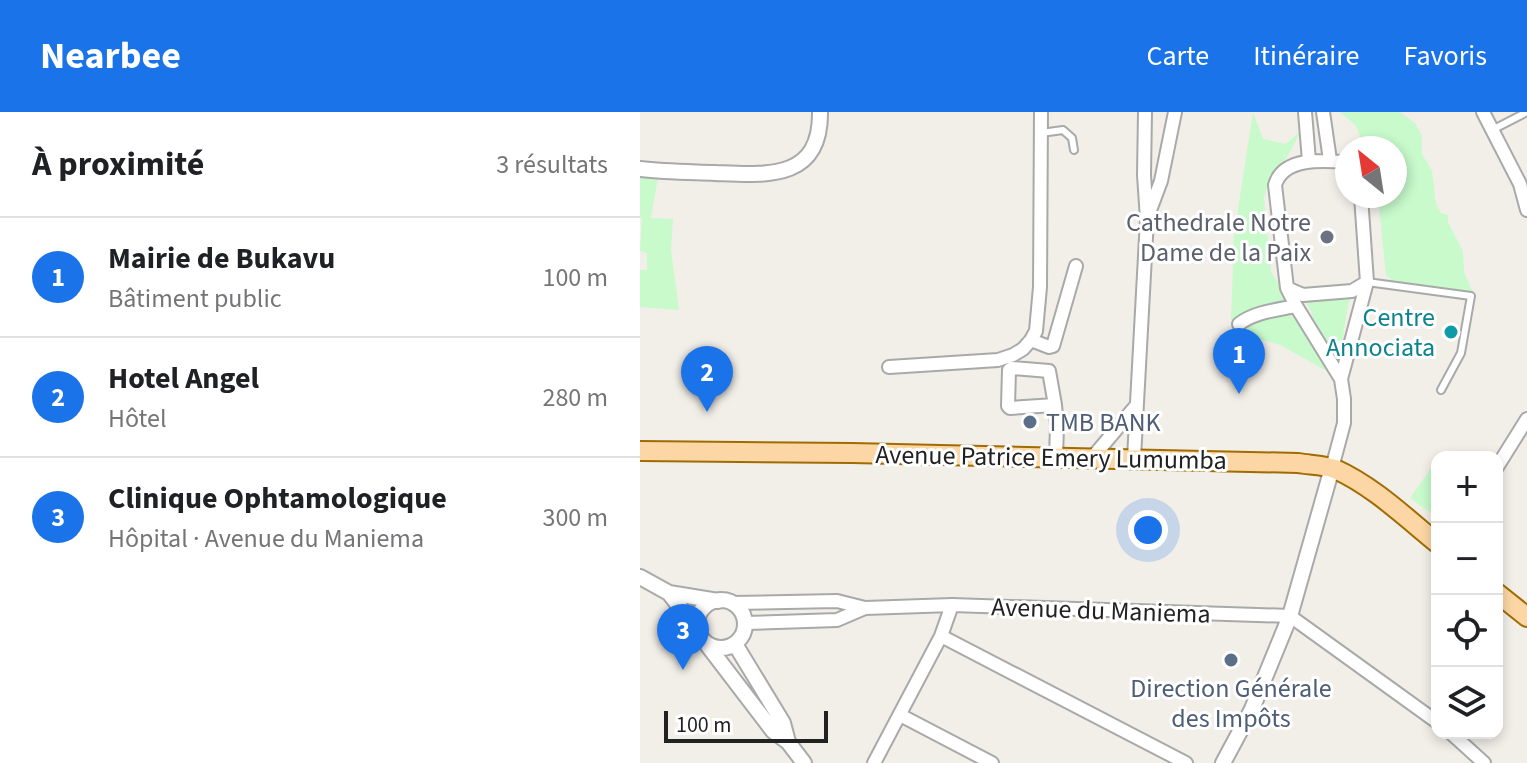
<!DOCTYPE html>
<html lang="fr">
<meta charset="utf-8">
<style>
:root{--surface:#fff;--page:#f6f6f6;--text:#202124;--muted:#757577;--line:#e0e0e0;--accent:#1a73e8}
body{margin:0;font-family:"Source Sans 3",sans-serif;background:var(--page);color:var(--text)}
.controls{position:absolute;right:24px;bottom:24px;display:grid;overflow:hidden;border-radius:16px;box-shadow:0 4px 12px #0003}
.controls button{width:72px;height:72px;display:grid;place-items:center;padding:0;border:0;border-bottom:2px solid var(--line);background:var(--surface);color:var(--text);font:40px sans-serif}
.compass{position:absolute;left:695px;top:24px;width:72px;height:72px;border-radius:50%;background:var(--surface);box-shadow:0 4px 12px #0003;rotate:330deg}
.scale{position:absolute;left:24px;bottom:20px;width:164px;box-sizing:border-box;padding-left:8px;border:4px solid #222;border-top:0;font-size:22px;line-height:28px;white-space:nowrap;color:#222;-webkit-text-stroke:6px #fff;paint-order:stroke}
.you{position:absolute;left:508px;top:418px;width:28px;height:28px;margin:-20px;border:6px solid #fff;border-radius:50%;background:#1a73e8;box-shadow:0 0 0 12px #1a73e833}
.badge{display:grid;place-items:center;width:52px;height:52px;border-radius:50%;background:var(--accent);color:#fff;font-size:26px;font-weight:700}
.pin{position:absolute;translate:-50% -66px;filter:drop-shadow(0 2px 4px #0008)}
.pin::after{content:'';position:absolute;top:42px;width:28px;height:24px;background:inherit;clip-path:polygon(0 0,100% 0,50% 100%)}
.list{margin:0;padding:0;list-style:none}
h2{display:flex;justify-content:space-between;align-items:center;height:104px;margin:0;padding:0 32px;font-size:34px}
h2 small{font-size:26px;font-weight:400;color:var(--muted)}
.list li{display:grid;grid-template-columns:52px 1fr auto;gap:24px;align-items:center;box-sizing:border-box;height:120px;padding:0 32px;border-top:2px solid var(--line)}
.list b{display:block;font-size:30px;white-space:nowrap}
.list p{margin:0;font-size:26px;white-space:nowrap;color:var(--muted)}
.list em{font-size:26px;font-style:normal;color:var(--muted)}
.icon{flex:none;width:44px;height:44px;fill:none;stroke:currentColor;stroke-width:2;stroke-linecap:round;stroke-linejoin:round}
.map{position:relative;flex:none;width:887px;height:651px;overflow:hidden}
header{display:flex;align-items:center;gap:48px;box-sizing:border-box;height:112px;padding:0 40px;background:var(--accent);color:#fff}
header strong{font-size:38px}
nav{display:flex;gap:44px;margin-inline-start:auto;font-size:28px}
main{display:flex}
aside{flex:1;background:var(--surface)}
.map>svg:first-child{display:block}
.park{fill:#c8facc}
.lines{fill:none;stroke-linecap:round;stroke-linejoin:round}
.service-casing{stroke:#a9a9a9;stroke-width:10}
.minor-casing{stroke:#a9a9a9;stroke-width:16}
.tertiary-casing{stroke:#a9a9a9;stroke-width:18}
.primary-casing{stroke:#a06b00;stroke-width:22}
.service{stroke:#fff;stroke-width:6}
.minor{stroke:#fff;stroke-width:12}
.tertiary{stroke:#fff;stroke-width:14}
.primary{stroke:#fcd6a4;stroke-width:18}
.worship-dot{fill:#6b7280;stroke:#fff;stroke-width:3}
.culture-dot{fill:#0f9aa8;stroke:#fff;stroke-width:3}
.service-dot{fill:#5c6f8a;stroke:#fff;stroke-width:3}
.labels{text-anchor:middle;stroke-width:6;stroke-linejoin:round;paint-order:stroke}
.worship-label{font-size:26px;fill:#5b616d;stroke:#fff;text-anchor:end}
.culture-label{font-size:26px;fill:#0d838f;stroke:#fff;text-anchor:end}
.service-label{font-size:26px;fill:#4e5e75;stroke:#fff;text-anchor:start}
.street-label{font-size:26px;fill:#222;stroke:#fff}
</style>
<header>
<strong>Nearbee</strong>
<nav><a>Carte</a><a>Itinéraire</a><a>Favoris</a></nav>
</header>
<main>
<aside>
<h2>À proximité<small>3 résultats</small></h2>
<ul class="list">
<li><span class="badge">1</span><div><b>Mairie de Bukavu</b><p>Bâtiment public</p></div><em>100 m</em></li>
<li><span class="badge">2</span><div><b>Hotel Angel</b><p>Hôtel</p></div><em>280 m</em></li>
<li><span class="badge">3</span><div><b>Clinique Ophtamologique</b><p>Hôpital · Avenue du Maniema</p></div><em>300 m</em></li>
</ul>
</aside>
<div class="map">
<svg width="887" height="651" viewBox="0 0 887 651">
<rect width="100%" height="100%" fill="#f2efe9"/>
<!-- park -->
<path class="park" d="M613,0l10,27 23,5 17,-16 -20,36 -12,13 -7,20 7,75 67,100 -35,-77 49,-4c-9,30 -10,58 -11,88l-61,-34 -34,-10 -15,-16 3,-84z
M700,0h60l15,11 7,13v18l10,17 4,33 5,9 7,2v7l15,29 1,21 9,21 -2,3 -74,-11 -11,-10 -8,-79h17v-48h-30l-9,-22z
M0,61l18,4 -7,41 22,1 -2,31 8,60 -39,-3v-37h7v-17l-7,-2 2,-32 -2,-1z
M796,349l1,49 -5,4 -22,-16z"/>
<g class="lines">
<!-- service casing -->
<g class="service-casing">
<path id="service" d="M852,18l35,-18
M401,21l22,-3 9,8 2,12
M727,170l104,14 -10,57 -20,37"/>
</g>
<!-- minor casing -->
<g class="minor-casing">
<path id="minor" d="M665,0l4,49
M683,0l7,48
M843,0l37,72 7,26
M509,101l12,-32 14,-69
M647,176l16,7 49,-4 15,-9
M599,212c15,-12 38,-14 57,-18
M391,228l18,7 4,-1 23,-80
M249,255l109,-7 15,-5 10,-6 8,-9 5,-9 4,-44 1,-175
M372,256l37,3 6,34 -45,3 -2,-2 1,-36z
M701,267l-45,-73 -9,-18 -12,-103c8,-28 48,-25 72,-23
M415,293l2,21 -1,31
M452,346l44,-52
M494,346l13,-239 -3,-44 1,-63
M857,355l30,-48
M692,356l12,-45v-24l-3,-20 26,-97 -6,-86
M92,491l105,-2 28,7 87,-3 338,11 147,106
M106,511l91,-3 28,-12
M301,524l245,127
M260,603l92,48
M811,621l33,30
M234,651l67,-127 11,-31"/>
</g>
<!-- tertiary casing -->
<g class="tertiary-casing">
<path id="tertiary" d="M0,57c25,3 50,3 75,4 51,2 106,8 105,-61
M0,465l29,16 49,8
M29,481l29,38
M57 512a24 24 0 1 1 48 0a24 24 0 1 1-48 0Z
M65,530l68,89 15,11 16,21
M95,532l48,79 5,19
M583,651l29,-54 38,-93 42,-148"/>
</g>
<!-- primary casing -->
<g class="primary-casing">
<path id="primary" d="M0,339l212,2 446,10c12,2 26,2 37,6 38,17 70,48 102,74
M857,481l30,24"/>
</g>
<!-- service -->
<use href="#service" class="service"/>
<!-- minor -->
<use href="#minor" class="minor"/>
<!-- tertiary -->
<use href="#tertiary" class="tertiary"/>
<!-- primary -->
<use href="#primary" class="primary"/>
</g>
<!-- markers -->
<circle class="worship-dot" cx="687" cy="125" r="8"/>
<circle class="culture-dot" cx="811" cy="220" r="8"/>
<g class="service-dot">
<circle cx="390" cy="310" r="8"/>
<circle cx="591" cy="548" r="8"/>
</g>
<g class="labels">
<!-- worship labels -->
<g class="worship-label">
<text x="671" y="119">Cathedrale Notre<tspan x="671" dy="30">Dame de la Paix</tspan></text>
</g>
<!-- culture labels -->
<g class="culture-label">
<text x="795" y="214">Centre<tspan x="795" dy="30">Annociata</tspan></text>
</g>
<!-- service labels -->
<g class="service-label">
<text x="406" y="319">TMB BANK</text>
<text x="591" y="585" text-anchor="middle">Direction Générale<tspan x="591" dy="30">des Impôts</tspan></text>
</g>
<!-- street labels -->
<g class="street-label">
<text transform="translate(411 345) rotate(1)" y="9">Avenue Patrice Emery Lumumba</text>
<text transform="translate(461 498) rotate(2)" y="9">Avenue du Maniema</text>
</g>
</g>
</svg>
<div class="controls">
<button>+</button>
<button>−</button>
<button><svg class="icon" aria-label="locate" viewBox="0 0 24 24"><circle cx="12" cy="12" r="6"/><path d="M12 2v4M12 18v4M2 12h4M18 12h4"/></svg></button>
<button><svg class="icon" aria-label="layers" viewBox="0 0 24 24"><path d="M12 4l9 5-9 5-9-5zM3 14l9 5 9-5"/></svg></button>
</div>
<svg class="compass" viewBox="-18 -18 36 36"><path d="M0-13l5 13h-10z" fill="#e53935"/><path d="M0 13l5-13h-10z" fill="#757577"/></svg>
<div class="scale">100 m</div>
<div class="you"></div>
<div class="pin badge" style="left:599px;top:282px">1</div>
<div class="pin badge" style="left:67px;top:300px">2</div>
<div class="pin badge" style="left:43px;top:558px">3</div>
</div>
</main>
